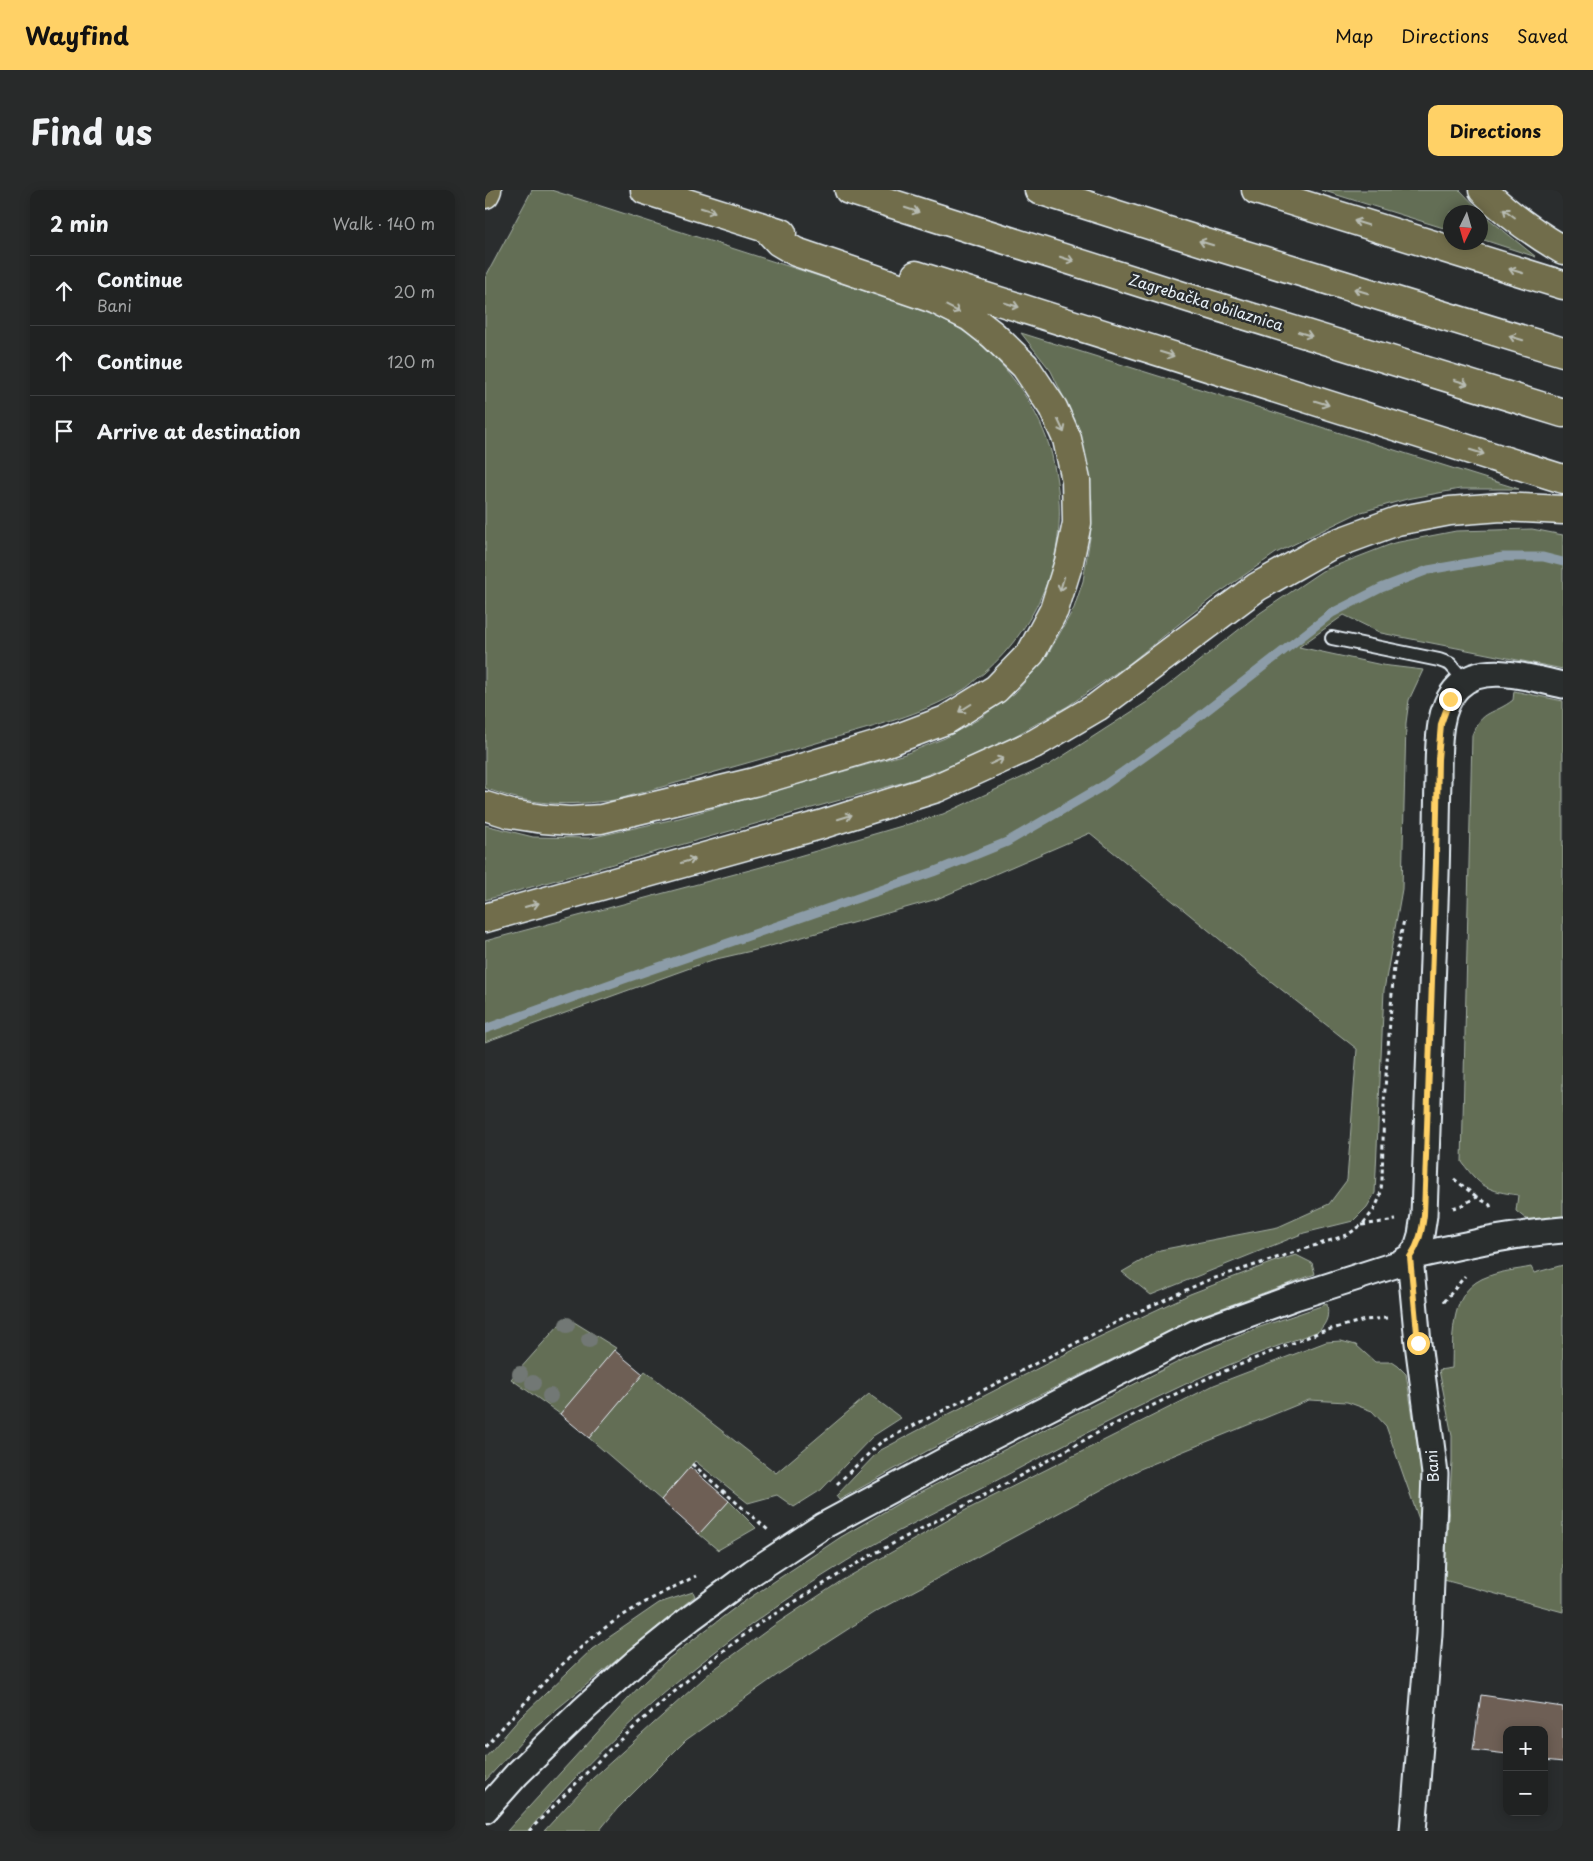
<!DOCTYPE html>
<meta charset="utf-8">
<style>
:root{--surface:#202222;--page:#282a2a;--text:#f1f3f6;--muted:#a2a4a5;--line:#3d3f40;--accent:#ffd166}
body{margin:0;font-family:"Playpen Sans",sans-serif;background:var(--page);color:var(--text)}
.controls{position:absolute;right:15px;bottom:15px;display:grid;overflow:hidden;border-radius:10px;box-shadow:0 2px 12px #0003}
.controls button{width:45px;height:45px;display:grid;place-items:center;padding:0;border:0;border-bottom:1px solid var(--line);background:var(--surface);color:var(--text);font:25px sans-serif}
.compass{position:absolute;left:958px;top:15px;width:45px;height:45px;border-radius:50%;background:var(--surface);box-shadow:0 2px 12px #0003;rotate:185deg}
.stop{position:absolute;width:15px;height:15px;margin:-11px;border:4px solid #ffd166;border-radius:50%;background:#fff}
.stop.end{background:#ffd166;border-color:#fff;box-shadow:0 1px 5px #0008}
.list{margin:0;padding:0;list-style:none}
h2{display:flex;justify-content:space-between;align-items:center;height:65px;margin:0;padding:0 20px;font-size:21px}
h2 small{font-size:16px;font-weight:400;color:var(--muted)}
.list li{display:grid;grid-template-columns:32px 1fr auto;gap:15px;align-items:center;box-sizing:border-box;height:70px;padding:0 20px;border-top:1px solid var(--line)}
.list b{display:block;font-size:19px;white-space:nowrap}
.list p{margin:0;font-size:16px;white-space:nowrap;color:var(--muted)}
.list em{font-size:16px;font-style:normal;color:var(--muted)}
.icon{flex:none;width:28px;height:28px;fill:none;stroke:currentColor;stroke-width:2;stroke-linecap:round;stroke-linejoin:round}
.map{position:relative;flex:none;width:1078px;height:1641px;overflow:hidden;border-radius:10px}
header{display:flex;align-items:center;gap:30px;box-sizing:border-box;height:70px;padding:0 25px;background:var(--accent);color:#111}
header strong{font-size:24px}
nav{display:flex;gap:28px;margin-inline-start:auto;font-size:18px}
.intro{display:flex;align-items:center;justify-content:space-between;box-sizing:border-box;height:120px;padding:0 30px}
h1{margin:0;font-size:35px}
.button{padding:12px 22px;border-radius:10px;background:var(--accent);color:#111;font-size:18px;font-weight:700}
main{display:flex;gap:30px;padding:0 30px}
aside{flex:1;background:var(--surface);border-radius:10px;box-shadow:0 2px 12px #0003}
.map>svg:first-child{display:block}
.green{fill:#636e54;stroke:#a6b0a6}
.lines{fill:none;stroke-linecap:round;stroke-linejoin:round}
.stream{stroke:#8c9ca8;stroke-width:9}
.building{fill:#6e5e55;stroke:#e8f1f8}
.service-casing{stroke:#e8f1f8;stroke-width:16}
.minor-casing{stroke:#e8f1f8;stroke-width:29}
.motorway-casing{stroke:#e8f1f8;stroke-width:31}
.path{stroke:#e8f1f8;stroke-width:3;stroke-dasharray:4 4;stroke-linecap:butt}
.service{stroke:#2a2d2e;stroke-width:12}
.minor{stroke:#2a2d2e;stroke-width:25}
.motorway{stroke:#716d4b;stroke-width:28}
.tree{fill:#727874}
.oneway{stroke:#b8bcb3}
.route{stroke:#ffd166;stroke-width:6}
.labels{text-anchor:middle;stroke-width:5;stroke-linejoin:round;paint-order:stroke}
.street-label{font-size:15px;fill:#e8f1f8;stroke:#2a2d2e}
</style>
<header>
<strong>Wayfind</strong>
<nav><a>Map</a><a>Directions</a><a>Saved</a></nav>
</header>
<div class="intro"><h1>Find us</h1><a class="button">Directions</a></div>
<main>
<aside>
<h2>2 min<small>Walk · 140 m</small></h2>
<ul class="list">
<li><svg class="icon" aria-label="ahead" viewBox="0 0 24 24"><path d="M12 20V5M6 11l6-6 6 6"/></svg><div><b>Continue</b><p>Bani</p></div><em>20 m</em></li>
<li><svg class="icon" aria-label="ahead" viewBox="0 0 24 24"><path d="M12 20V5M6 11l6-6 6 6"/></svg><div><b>Continue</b></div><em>120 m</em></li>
<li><svg class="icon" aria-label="arrive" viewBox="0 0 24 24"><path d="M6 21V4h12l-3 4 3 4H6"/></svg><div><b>Arrive at destination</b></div></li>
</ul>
</aside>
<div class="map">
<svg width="1078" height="1641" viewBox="0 0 1078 1641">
<rect width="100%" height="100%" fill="#2a2d2e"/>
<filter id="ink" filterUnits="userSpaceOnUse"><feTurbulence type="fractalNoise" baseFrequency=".02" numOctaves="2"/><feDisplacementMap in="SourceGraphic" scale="10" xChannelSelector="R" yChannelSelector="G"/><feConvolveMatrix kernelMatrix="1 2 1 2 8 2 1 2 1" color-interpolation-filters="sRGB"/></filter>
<g filter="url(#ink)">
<!-- green -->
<path class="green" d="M47,0h19l367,118c15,8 31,14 45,23 40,27 72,71 87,117 3,9 4,19 6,28 14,75 -16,148 -72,197 -8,6 -15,14 -23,18 -40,24 -86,35 -131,48 -71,21 -143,41 -215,61 -47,6 -85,6 -130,-12v-510z
M836,0h139l23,24 53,43 -55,-18v-27h-30l-1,18z
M536,143l498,156h-59l-53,10 -49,14 -82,40 -63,44 -83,66 -62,43 -85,48 -68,25 -430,121v-75l48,12 57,1 89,-20 226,-64 40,-16 34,-19 36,-26 32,-37 27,-48 9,-27 7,-43 2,-37 -10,-57 -12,-33 -19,-40z
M1047,339l31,6v134l-182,-36 -37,-18 -45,32 83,18 41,5 -14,30 -3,23 -4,166 -18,101 -9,203 -8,14 -14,14 -49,12 -153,62 -29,-23 38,-22 118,-23 51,-23 18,-24 10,-131 -89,-70 -178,-146 -153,66 -177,50 -48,11 -227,82v-101l276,-74 182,-53 106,-49 98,-63 113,-89 62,-42 72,-28 62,-12z
M1029,501l49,10v516l-22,3 -15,-1 -10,-8 2,-16c-30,-4 -38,-8 -56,-33l10,-427c10,-26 22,-20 41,-35z
M811,1065l16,8 3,11 -120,44 -268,133 -88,49 -3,-4 43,-45 70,-37 146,-75 95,-45 83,-32z
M1078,1075v347l-119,-32 8,-118v-26l-13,-66 13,-2c1,-34 -3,-79 37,-92 13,-5 28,-6 42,-9l3,6z
M842,1114c2,13 0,18 -8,27 -36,13 -72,26 -107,41 -76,34 -151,74 -224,113 -40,21 -80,40 -118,62 -126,74 -249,171 -342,284h-21l132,-144 29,-28 68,-52 105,-70 60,-35 287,-145 72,-30z
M81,1127l50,31 -56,66 -49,-35z
M856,1151l15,4 19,17h17l6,4 8,8 17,105 -2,46 -35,-99 -14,-15 -25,-9 -38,-2 -169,69 -267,144 -93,60 -94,67 -69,69 -18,22h-55l48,-52 121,-109 63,-46 65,-43 123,-70 250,-126 112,-43z
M160,1181l131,102 93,-79 32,24 -28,18 -52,54 -27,17 -17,-12 -29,8 -53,-42 -34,39 -72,-62z
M244,1311l27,27 -38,22 -19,-16z
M208,1402l2,4 -159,130 -51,55v-23l36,-41 71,-68 67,-46z"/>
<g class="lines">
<!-- stream -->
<path class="stream" d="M0,839l139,-50 309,-107 74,-30 96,-56 76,-54 153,-119 49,-25 47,-18 75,-13h40l20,5"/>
</g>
<!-- building -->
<path class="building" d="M129,1160l29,24 -54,64 -29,-24z
M205,1277l39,34 -30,33 -38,-34z
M996,1505l82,12v55l-19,-2v-30h-37v24l-34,-4z"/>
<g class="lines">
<!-- service casing -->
<g class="service-casing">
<path id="service" d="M847,448l107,22 11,4 15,17"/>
</g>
<!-- minor casing -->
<g class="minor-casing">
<path id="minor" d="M925,1067l8,86 17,131 -6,160 -16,197
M925,1067c51,-11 100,-23 153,-27
M0,1620l32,-36 67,-65 51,-46 56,-45 62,-46 70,-46 121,-65 252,-128 99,-36 103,-33 12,-7 7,-9 4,-13 3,-20c4,-114 8,-227 12,-340 1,-32 1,-63 2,-94 0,-19 0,-39 3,-57 2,-13 8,-28 17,-37 25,-26 75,-8 105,-2"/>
</g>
<!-- motorway casing -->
<g class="motorway-casing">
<path id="motorway" d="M160,0l137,43
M364,0l343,109 371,114
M554,0l167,53 357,109
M771,0l307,95
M998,0c24,24 51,43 80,60
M0,4l2,-4
M431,85l647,204
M0,616l26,8 32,5 27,2 31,-2 153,-37 128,-38 64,-24 50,-31 35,-36 23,-43 15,-48 8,-39 -1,-43 -9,-41 -14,-31 -28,-42 -32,-31 -23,-18 -36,-18 -138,-47 -17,-10 -13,-14
M0,728l335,-93 117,-37 97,-44 63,-37 160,-120 72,-41 68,-25 53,-10 51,-4 62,3"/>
</g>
<!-- path -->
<path class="path" d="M969,989l23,18
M968,1018l9,-3 15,-8 13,8 1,5
M877,1035l34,-5
M959,1112l21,-26
M207,1274l76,66
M352,1294l44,-42 254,-129 71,-32 141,-46 15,-10 12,-15 6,-13 2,-16 2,-78 10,-137 10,-46
M0,1557c34,-38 67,-76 107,-109 31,-26 68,-44 104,-62
M44,1641l82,-83 89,-79 60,-46 106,-65 141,-75 92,-51 111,-55 110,-45 45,-12 22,-2"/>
<!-- service -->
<use href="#service" class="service"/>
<!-- minor -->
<use href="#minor" class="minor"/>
<!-- motorway -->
<use href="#motorway" class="motorway"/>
</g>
<!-- trees -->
<g class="tree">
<circle cx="82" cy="1135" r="8"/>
<circle cx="104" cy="1150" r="8"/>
<circle cx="35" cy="1184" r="8"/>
<circle cx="48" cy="1193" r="8"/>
<circle cx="65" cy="1206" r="8"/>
</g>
<!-- one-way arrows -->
<defs><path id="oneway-shaft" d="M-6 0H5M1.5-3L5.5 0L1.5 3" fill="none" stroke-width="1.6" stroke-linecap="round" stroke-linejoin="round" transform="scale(1.25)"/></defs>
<g class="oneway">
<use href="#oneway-shaft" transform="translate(223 20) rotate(17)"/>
<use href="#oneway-shaft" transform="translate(427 20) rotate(18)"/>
<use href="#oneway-shaft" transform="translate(1024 23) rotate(-143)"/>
<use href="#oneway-shaft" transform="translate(876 33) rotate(-163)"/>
<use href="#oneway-shaft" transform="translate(721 53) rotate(-163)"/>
<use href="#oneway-shaft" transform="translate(582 69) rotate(18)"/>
<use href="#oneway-shaft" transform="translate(1031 81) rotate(-163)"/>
<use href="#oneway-shaft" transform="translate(876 101) rotate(-163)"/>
<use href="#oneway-shaft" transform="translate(527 115) rotate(17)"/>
<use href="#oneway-shaft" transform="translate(468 119) rotate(27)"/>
<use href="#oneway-shaft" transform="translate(820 144) rotate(17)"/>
<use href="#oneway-shaft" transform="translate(1031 148) rotate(-163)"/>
<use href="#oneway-shaft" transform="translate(682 164) rotate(17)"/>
<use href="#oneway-shaft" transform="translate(976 192) rotate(17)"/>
<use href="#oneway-shaft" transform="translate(837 213) rotate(17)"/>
<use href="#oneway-shaft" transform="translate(576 236) rotate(65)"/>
<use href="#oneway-shaft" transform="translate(992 262) rotate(17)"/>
<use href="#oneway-shaft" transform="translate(577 394) rotate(107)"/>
<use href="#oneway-shaft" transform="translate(480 518) rotate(148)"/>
<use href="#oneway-shaft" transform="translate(512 571) rotate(-24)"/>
<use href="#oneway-shaft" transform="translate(360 627) rotate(-17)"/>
<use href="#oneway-shaft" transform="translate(203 671) rotate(-16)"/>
<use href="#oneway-shaft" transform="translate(47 715) rotate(-16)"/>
</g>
</g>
<g class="lines" filter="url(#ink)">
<!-- route -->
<path class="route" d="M933,1153l-8,-86c9,-13 12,-26 14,-42l12,-352 2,-104 3,-35 9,-25"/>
</g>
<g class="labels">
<!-- street labels -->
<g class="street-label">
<text transform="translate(721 113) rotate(17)" y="5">Zagrebačka obilaznica</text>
<text transform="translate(948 1276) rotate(-94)" y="5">Bani</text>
</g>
</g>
</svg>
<div class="controls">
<button>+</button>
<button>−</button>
</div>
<svg class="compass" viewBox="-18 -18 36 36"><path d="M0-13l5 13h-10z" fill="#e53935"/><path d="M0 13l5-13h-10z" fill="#a2a4a5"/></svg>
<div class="stop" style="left:933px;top:1153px"></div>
<div class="stop end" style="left:965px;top:509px"></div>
</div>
</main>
